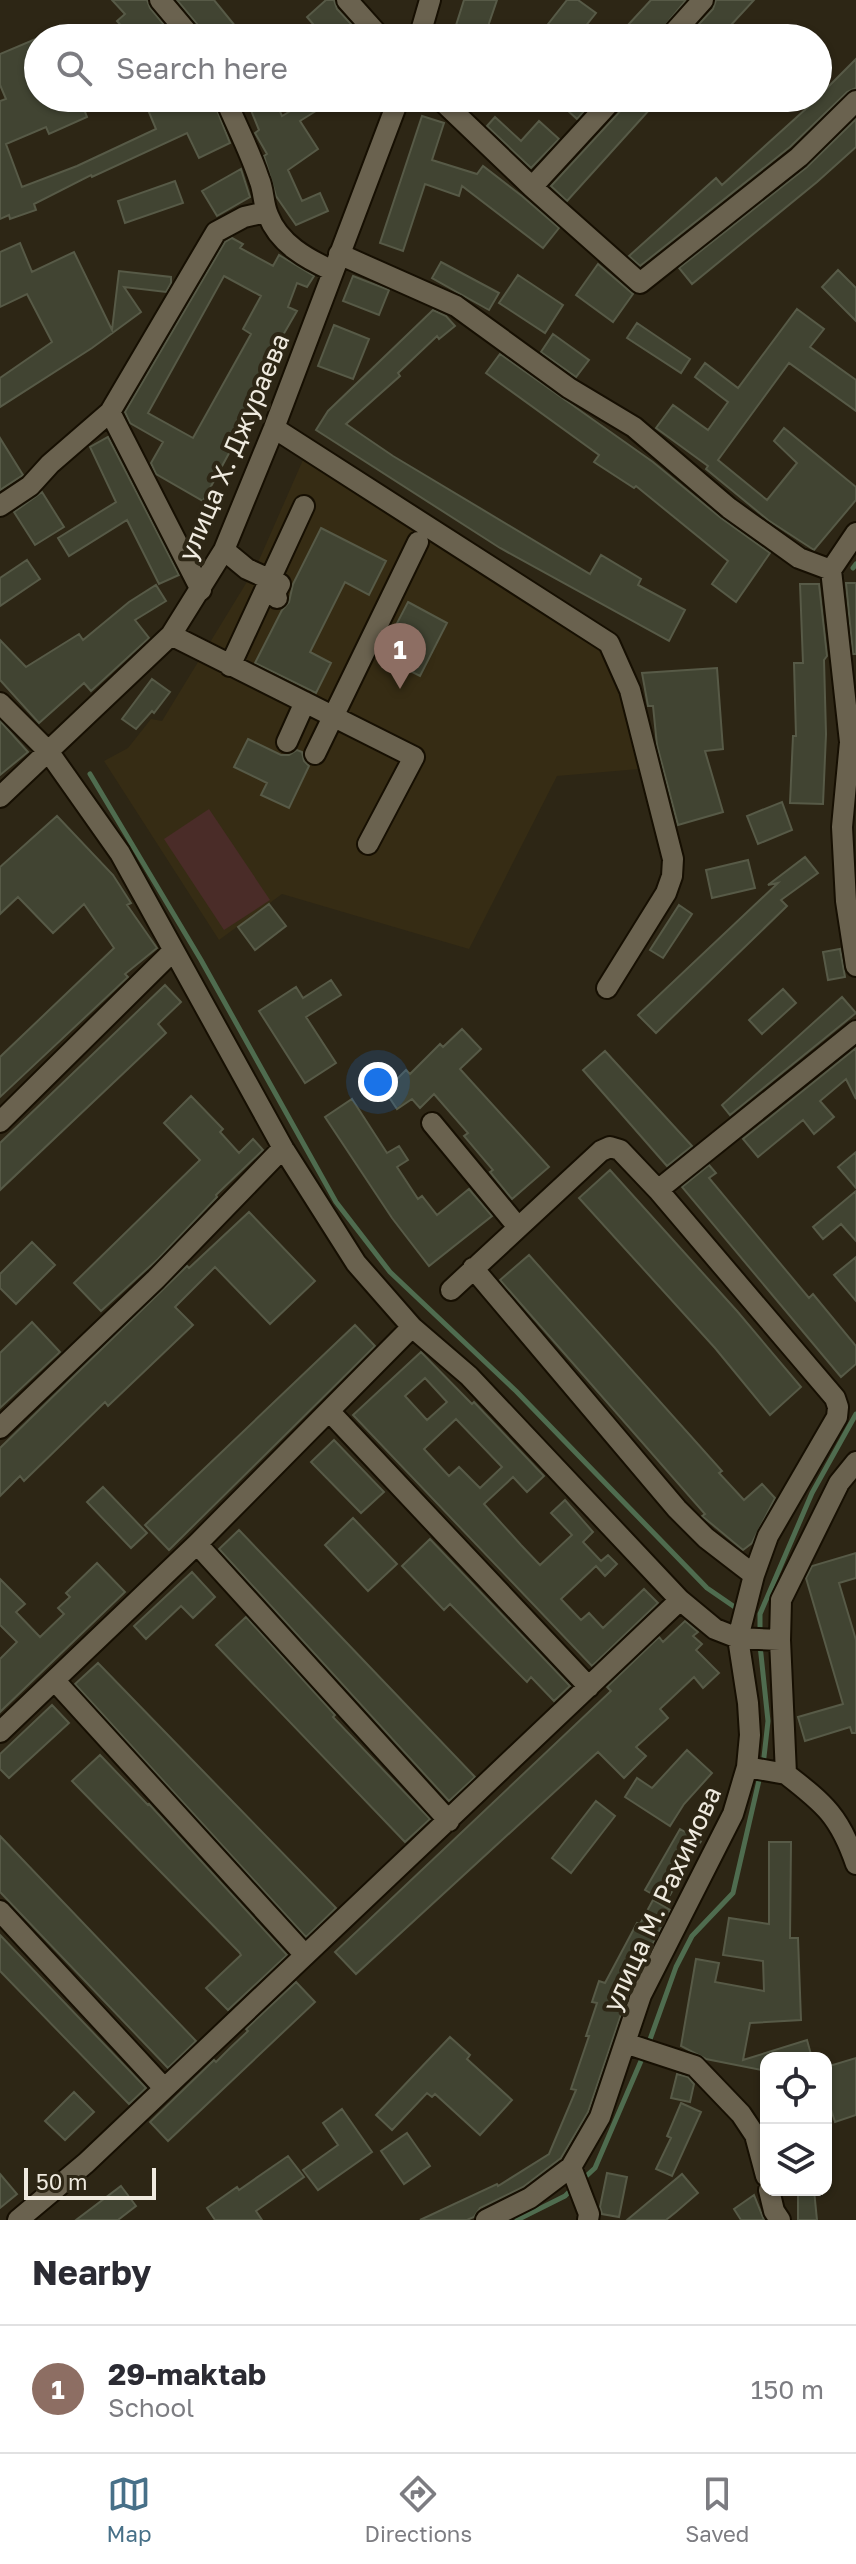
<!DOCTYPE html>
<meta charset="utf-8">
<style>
:root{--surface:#fff;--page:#f7f7f7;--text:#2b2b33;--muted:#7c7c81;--line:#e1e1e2;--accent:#477088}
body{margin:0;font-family:"Golos Text",sans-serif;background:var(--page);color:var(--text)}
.controls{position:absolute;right:24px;bottom:24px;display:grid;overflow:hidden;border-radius:16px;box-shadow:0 2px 6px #0004}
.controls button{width:72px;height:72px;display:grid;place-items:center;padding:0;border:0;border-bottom:2px solid var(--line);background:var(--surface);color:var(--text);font:40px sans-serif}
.scale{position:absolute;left:24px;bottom:20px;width:132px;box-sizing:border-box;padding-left:8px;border:4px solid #efeadf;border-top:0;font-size:22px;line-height:28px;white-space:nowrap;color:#efeadf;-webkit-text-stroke:6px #2d2615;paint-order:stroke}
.you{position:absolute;left:378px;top:1082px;width:28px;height:28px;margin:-20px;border:6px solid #fff;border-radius:50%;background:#1a73e8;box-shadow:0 0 0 12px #1a73e833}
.badge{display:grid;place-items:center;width:52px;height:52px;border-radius:50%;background:var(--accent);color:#fff;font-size:26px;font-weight:700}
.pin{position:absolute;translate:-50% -66px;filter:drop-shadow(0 2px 4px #0008)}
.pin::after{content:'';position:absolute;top:42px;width:28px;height:24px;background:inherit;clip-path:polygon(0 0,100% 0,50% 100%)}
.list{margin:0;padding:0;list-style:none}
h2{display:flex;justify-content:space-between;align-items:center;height:104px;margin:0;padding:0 32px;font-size:34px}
h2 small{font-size:26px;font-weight:400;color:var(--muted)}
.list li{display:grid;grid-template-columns:52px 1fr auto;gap:24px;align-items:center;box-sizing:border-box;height:128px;padding:0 32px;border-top:2px solid var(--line)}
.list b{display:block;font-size:30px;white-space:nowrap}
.list p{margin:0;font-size:26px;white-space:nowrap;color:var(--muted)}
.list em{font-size:26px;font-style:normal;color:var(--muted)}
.icon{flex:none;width:44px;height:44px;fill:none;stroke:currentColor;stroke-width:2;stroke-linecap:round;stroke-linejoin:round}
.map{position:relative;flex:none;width:856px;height:2220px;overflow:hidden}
.search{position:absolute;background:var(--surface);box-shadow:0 2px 6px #0004;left:24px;right:24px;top:24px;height:88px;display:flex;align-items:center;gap:20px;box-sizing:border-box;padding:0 28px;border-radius:44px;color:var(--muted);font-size:30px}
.sheet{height:232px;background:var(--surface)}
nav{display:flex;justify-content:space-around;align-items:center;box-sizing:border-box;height:112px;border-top:2px solid var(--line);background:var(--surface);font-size:22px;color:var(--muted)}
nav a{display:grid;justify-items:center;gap:4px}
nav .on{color:var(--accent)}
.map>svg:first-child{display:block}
.built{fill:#362c14}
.green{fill:#4a2c28}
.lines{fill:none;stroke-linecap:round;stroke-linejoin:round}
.stream{stroke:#4f6c4f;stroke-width:5}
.building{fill:#414432;stroke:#575a47;stroke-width:2;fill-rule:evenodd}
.minor-casing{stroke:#160f02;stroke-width:24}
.minor{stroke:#6a624f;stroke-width:20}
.labels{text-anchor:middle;stroke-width:8;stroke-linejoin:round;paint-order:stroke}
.street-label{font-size:26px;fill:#efeadf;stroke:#2d2615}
</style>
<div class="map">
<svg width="856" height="2220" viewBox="0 0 856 2220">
<rect width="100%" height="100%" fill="#2d2615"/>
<!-- built -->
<path class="built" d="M306,453l296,196 9,11 28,109 -82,7 -88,173 -187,-55 -63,46 -115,-179 24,-13 23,-29 11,2 94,-154z"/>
<!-- green -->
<path class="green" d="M209,809l61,91 -46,30 -60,-91z"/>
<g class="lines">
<!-- stream -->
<path class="stream" d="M853,568l3,-4
M90,774l111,186 135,242 54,70 126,119 191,197 32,22
M760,1635v-21l52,-121 44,-79
M760,1645l8,76 -5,45
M648,2045l28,-78 16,-31 41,-43 27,-117
M582,2180l13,-12 49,-114
M517,2220l48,-24 9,-9"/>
</g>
<!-- building -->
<path class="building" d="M112,0h35l3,8 25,30h-43l-15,-17 8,-7z
M177,0h37l31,38h-25l-6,-13 -12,5z
M326,0h8l3,9 27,29h-39l-18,-21z
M464,0h33l-13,38h-32z
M567,0h11l18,13 -20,25h-17l-14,-10z
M651,0h35l-31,38h-39z
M716,0h38l-35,38h-33l27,-29z
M38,38v28l-11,5 11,27h73l-27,11 3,8 -38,17 -3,-7 -40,17 16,43 55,-21 79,-37 -13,-31h69l18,45 -31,15 -12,-25 -95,44 -1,-2 -57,29 2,6 -26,9 -1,-4 -9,4v-118l6,-2 -6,-14v-31z
M856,59v29l-9,4 -57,55 -150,119 -11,-10 87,-78 6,7 86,-78z
M246,98h28l8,18 30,-18 7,11 -19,12 18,28 -30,21 14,31 18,-8 8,18 -32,14 -20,-29 -12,-40 3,-2 -12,-21 4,-3z
M554,98h42l-19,21z
M627,98h33l-93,103 -16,-15 73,-79z
M422,116l22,7 -12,37 45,14 6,-8 39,30 37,32 -16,20 -81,-62 -3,10 -34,-12 -22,67 -23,-8z
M495,117l26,24 18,-20 20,18 -28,29 -44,-42z
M856,119v28l-39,35 -125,102 -13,-16 128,-101z
M241,169l9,28 -33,19 -15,-25z
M175,181l8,22 -58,20 -7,-22z
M232,238l11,6 -3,4 33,18 6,-11 35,21 -7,11 -10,-4 -9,24 9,4 -22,38 8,5 -80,147 -47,-27 -5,-11 12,-21 -33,-19 -5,-11 100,-170zM224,276l37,20 -18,33 8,5 -58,104 -45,-25z
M20,243l12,29 42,-20 38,78 7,-59 52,6v6l-5,9 -42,-5 17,25 -49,36 -92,59v-29l52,-36 -25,-48 -27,13v-55z
M441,262l58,31 -10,17 -57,-32z
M598,264l35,30 -20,28 -37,-27z
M838,270l18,18v33l-34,-34z
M518,275l45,30 -18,28 -46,-30z
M353,276l36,14 -10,25 -36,-14z
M797,309l27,20 -14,18 46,33v31l-67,-48 -71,97 49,40 30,-37 -23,-22 10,-13 72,59v13l-42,50 -46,-30 -62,-51 2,-3 -52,-38 17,-23 35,25 20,-28 -33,-25 10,-14 33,25z
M433,310l13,6 9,10 -16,13 -2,-3 -39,37 2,3 -54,48 47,32 197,118 11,-19 40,24 -3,6 47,25 -16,31 -169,-93 -184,-118 12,-19z
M637,323l53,36 -9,14 -54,-35z
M334,325l35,14 -16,40 -35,-13z
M553,334l36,26 -13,17 -35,-25z
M500,354l153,108 68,56 49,35 -34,49 -24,-18 16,-23 -92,-75 -2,2 -40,-26 5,-7 -113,-82z
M108,437l71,138 -20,9 -32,-64 -58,36 -11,-18 58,-36 -26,-55z
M0,438l23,37 -23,15z
M42,492l22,35 -29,18 -21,-33z
M321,528l65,33 -17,34 -24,-13 -35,70 21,11 -15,30 -61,-30 27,-53 7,-8 4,-18z
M27,560l13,19 -40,27v-28z
M846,583h10v71h-3z
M800,584h19l8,72 -3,4 2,74 -3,70 -33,-1 3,-67h3l-2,-73h9z
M156,585l10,16 -31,19 14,18 -58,53 -7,-8 -45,40 -39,-43v-40l26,27 53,-33 4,6 46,-38z
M408,602l39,21 -27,53 -40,-20z
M717,668l6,81 -18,2 18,61 -45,13 -21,-80 -4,-39h-5l-6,-33z
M152,679l18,13 -16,21 -2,-2 -16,18 -14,-10z
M0,721l28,31 -28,23z
M248,739l33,16h8l8,-5 5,2 2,9 5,5 -20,42 -28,-13 6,-12 -33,-16z
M782,802l10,28 -34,14 -11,-28z
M57,816l56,59 18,28 -4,2 30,43 -32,26 3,3 -128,120v-40l114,-109 -30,-44 -31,29 -35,-36 -18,17v-47z
M805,857l13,16 -37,27 6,6 -131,127 -18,-18 140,-132 -10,2z
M748,860l7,28 -43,10 -6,-28z
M269,904l17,22 -31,24 -17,-23z
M679,905l13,9 -29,44 -13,-8z
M840,949l5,28 -17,3 -5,-28z
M331,980l10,15 -35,22 30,46 -31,20 -46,-72 37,-24 7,11z
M165,985l16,17 -23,22 8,9 -166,157v-47z
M783,989l13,14 -34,31 -13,-14z
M842,997l14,16 -126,102 -8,-10z
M462,1029l19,20 -21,20 89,98 -37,32 -22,-27 3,-2 -29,-34 4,-3 -34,-39 -14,14 -8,-9 -15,10 -18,-27 12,-8 4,7 11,-11 4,4 30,-30 3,3z
M856,1048v51l-10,-20 -26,22 14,16 -20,17 -11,-14 -45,37 -15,-18z
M605,1051l87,95 -25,20 -84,-96z
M191,1096l32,33 -3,3 19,21 14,-14 10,11 -47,45 1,2 -59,62 -57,52 -27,-28 126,-123 -36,-37z
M352,1099l35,54 12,-7 9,14 -11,7 21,32 4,-3 15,19 32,-26 23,27 -63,50 -37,-48 -67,-101z
M856,1152v36l-18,-21z
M709,1165l7,8 -7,5 100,120 4,-4 43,52v18l-15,13 -159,-190z
M610,1170l127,141 64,76 -31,28 -55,-67 -136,-150z
M856,1191v50l-15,-17 -18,15 -10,-12z
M249,1212l66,69 -45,43 -55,-57 -40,40 18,18 -85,81 -3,-4 -81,79 -4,-5 -20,20v-48l187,-182 2,2z
M32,1242l23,23 -39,39 -16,-16v-14z
M529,1255l193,216 -3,2 25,27 18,-16 13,14 -23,45 -9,7 -41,-34 3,-2 -205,-234z
M856,1257v44l-22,-26z
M32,1322l28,30 -60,56v-55z
M355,1325l20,21 -206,204 -24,-25z
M421,1352l51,52 2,-2 70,74 -17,16 -14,-15 -29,27 37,41 19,20 32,-30 -21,-22 14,-13 28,32 -10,10 18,19 7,-6 9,9 -12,12 -9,-10 -35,33 20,21 8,-7 14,15 41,-39 14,14 -66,63 -239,-251zM425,1378l22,24 -20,18 -22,-24zM456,1419l46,48 -22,21 -21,-21 -10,9 -25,-27z
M334,1440l50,52 -23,21 -50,-51z
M103,1487l44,46 -16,15 -44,-46z
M353,1518l44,46 -29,27 -43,-46z
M239,1530l236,247 -26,24 -230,-252z
M430,1539l140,147 -16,15 -23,-24 -4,5 -77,-78 -6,6 -42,-44z
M856,1553v25l-17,5 17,57v93h-4l-2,-6 -45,14 -7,-24 45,-13 -37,-126 6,-12z
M97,1563l28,29 -125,120v-53l17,-17 -17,-17v-46l25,25 -9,8 24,25 24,-23 -6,-6 12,-11 -4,-4z
M192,1572l23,25 -22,21 -12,-12 -35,33 -12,-13z
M246,1617l89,98 -2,2 97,102 -25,23 -189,-197z
M685,1621l13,11 -5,4 9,8 -6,6 23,23 -16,15 -9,-11 -34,32 8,9 -32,29 10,9 -22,22 -26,-26 -242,222 -21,-22 276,-261 -4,-4 52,-50 4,5z
M98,1663l238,245 -30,29 -231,-253z
M52,1705l17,18 -60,55 -9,-9v-15z
M687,1750l25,23 -28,31 -14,22 -45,-29 12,-19 15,10z
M100,1755l48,50 1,-1 138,151 -59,55 -22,-22 35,-33 -2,-3 -167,-171z
M596,1801l19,15 -44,57 -19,-15z
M680,1829l21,12 -35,61 -21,-12z
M0,1836l196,205 -28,27 -168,-176z
M769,1842h22l-1,96h8l3,82 -51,3 -7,37 64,-20 5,18h-46v13l-60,-12 -25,-13 15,-87 23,4 -4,19 49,9 -1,-30 -40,-6 6,-37 40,6z
M653,1900l17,10 -41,81 -41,121 -27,46 -38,29 -43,21 -6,9 -7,3h-47l77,-36 1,2 51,-32 27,-64 -5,-1 18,-53h-3l11,-33 -5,-1 7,-21 6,2 32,-60 3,1z
M0,1935l146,153 -17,16 -129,-133z
M296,1982l19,20 -147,139 -18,-19 64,-62 2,2 14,-14 18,-17 -2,-2z
M450,2037l20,18 -3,4 45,41 -32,35 -45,-41 -3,3 -5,-4 -35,37 -16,-15z
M856,2058v57l-21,7 -9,-29v-26z
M677,2074l11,3 6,7 -4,18 -19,-4z
M74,2092l20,20 -29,28 -20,-19z
M681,2103l20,9 -29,64 -16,-7 15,-31 -4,-2z
M342,2109l30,43 -54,38 -15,-20 35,-25 -15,-22z
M407,2133l23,33 -26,18 -23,-33z
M288,2156l16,21 -48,34 6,9h-47l-8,-12 30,-21 2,3z
M607,2173l20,4 -8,40 -17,-3 -2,-7z
M0,2174l17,20 -17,14z
M682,2174l16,19 -22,19 -10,8h-39z
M121,2186l15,20 -18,14h-42z
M798,2190h16l3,30h-19z
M754,2195l10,25h-23l-7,-11z"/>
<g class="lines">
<!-- minor casing -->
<g class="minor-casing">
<path id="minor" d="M160,0l32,38
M347,0l34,38
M419,38l11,-38
M669,38l34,-38
M225,98c11,27 25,53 34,81 5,11 4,25 9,36 11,29 39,44 65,56
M439,98l93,89 108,96 159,-126 57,-56
M532,187l82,-89
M339,254l117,52 113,82 65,39 95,81 70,50 32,12
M110,412l91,178
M274,428l335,215 21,47 43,169 -1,17 -6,17 -59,95
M0,506l30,-20 20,-22 60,-52 106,-180 28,-15 22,-5
M856,533l-25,37 19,172 -8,85 4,74 10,65
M224,550l23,19 33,15 -6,11 3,3
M171,635l243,122 -46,87
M230,666l74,-160
M0,703l48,48 72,102 163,295 73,115 56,64 57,49 211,224 35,29 23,9 42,2
M287,742l18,-40
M315,754l103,-212
M0,797l171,-162 53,-85 50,-122 125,-330
M0,1122l173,-171
M432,1123l86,104
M658,1190l198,-159
M473,1268l204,241 29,29 48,37
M451,1290l150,-139 9,-4 10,3 38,40 177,208 3,9 -1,10 -69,119 -14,39 -16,63 10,65 2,32 -3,32 -14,47 -92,181 -41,122 -29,50 -41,31 -44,22
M330,1412l259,275
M0,1428l156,-149 127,-131
M856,1462l-17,21 -58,117 -1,40 6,134c39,30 54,43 70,90
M197,1544l252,277
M56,1682l249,273
M0,1732l197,-188 215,-217
M747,1767l39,7
M0,1911l164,177
M625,2043l70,23 46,48 14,21 11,41
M571,2167l18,47 -1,6
M769,2190l5,21 6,9
M18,2220l68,-57 594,-563"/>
</g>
<!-- minor -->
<use href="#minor" class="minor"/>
</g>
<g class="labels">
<!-- street labels -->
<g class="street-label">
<text transform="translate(234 447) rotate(-67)" y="9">улица Х. Джураева</text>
<text transform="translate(662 1899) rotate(-65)" y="9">улица М. Рахимова</text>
</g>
</g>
</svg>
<div class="controls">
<button><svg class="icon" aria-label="locate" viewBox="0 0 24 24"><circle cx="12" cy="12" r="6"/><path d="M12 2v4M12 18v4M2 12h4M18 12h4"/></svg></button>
<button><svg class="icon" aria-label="layers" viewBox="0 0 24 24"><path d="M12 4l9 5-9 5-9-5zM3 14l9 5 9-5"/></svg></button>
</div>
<div class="scale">50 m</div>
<div class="you"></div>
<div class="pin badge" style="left:400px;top:689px;background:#8d6e63">1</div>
<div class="search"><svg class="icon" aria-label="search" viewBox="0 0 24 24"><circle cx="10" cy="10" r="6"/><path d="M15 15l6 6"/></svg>Search here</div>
</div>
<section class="sheet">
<h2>Nearby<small></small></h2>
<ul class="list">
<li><span class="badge" style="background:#8d6e63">1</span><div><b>29-maktab</b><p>School</p></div><em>150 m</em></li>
</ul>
</section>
<nav>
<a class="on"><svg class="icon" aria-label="map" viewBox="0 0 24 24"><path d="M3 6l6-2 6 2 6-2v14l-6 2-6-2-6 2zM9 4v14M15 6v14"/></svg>Map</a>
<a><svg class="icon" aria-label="directions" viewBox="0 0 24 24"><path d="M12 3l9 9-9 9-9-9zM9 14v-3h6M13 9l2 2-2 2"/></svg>Directions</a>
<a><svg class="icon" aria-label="saved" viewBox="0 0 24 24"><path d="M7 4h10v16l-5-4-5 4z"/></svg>Saved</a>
</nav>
